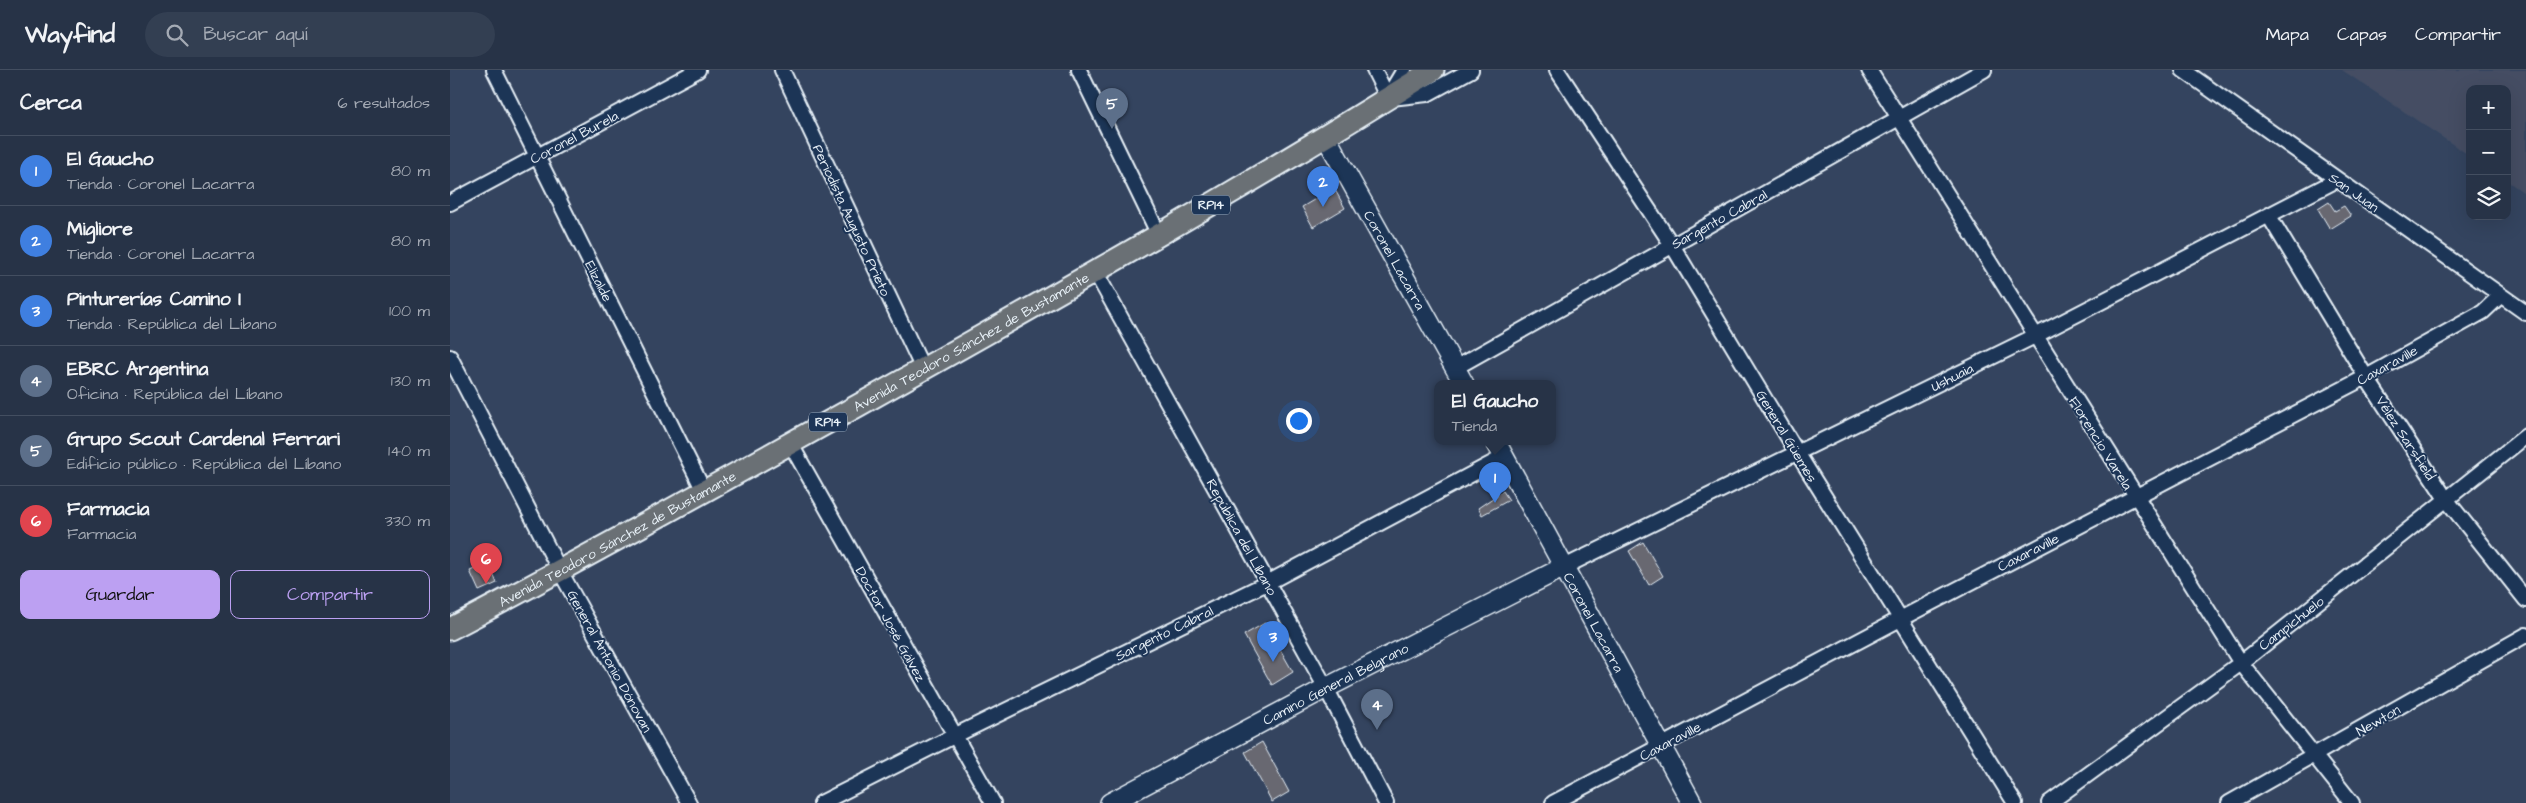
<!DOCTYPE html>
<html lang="es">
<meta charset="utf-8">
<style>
:root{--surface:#273347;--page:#333f52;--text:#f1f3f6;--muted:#a4aab4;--line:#434e60;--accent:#bca0f2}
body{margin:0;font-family:"Architects Daughter",sans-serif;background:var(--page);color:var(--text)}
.controls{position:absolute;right:15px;top:15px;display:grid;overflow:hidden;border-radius:10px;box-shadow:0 5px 20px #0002}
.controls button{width:45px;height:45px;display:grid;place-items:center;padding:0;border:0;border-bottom:1px solid var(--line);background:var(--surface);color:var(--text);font:25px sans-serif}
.you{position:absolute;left:848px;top:350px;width:18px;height:18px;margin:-12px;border:4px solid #fff;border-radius:50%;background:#1a73e8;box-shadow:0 0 0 8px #1a73e833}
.badge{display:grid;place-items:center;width:32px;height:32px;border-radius:50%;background:var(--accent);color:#fff;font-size:16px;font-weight:700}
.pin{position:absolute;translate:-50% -41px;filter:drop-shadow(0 1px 2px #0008)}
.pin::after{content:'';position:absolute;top:26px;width:18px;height:15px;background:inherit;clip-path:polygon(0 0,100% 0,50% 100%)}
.popup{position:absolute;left:984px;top:310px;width:122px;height:65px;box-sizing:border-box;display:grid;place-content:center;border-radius:10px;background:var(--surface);filter:drop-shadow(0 1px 4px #0005);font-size:16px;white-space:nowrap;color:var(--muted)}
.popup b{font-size:19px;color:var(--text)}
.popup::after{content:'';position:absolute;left:50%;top:100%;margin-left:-10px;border:10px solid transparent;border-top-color:var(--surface)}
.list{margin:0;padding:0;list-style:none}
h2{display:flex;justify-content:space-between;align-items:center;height:65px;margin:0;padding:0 20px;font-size:21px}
h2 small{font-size:16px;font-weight:400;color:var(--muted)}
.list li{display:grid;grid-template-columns:32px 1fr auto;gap:15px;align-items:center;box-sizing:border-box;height:70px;padding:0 20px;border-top:1px solid var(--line)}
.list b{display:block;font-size:19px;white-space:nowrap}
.list p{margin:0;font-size:16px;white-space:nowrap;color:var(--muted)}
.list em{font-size:16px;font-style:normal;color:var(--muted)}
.actions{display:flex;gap:10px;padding:15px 20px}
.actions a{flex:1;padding:11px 0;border:1px solid var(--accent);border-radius:10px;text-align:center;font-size:18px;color:var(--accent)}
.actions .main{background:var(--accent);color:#111}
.icon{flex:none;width:28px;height:28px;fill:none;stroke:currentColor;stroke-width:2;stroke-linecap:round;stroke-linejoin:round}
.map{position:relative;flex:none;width:2076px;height:733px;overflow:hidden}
header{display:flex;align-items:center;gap:30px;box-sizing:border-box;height:70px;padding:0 25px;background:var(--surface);border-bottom:1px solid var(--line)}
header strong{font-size:24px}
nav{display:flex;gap:28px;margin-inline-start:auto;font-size:18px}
.search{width:350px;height:45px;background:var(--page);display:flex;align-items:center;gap:12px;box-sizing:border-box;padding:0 18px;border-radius:28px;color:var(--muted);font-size:19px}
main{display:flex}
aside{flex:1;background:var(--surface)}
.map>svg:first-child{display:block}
.built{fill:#444e64}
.building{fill:#686771;stroke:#e8f1f8}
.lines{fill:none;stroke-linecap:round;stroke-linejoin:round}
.street-casing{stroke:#e8f1f8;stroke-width:18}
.secondary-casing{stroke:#e8f1f8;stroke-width:22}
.primary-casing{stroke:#e8f1f8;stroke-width:25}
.street{stroke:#1d3557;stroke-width:14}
.secondary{stroke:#1d3557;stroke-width:19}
.primary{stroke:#6a7074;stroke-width:21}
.labels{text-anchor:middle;stroke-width:4;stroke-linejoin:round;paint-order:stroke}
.shield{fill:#1d3557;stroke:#abb9c8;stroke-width:1}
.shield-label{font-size:12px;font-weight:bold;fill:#e8f1f8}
.street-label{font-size:14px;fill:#e8f1f8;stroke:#1d3557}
</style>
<header>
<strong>Wayfind</strong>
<div class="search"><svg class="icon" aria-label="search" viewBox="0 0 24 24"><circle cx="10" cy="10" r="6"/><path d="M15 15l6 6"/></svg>Buscar aquí</div>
<nav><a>Mapa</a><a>Capas</a><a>Compartir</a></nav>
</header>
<main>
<aside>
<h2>Cerca<small>6 resultados</small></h2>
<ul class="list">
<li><span class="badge" style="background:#3f7fe0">1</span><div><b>El Gaucho</b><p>Tienda · Coronel Lacarra</p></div><em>80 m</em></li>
<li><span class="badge" style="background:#3f7fe0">2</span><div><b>Migliore</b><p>Tienda · Coronel Lacarra</p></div><em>80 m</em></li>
<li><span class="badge" style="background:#3f7fe0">3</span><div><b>Pinturerías Camino I</b><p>Tienda · República del Líbano</p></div><em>100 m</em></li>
<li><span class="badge" style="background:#5c6f8a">4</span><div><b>EBRC Argentina</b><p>Oficina · República del Líbano</p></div><em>130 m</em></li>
<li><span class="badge" style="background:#5c6f8a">5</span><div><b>Grupo Scout Cardenal Ferrari</b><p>Edificio público · República del Líbano</p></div><em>140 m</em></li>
<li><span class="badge" style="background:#e0444e">6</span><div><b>Farmacia</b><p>Farmacia</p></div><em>330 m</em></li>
</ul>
<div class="actions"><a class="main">Guardar</a><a>Compartir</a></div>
</aside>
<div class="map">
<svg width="2076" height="733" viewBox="0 0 2076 733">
<rect width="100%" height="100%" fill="#34445f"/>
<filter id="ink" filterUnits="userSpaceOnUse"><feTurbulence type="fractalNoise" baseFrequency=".02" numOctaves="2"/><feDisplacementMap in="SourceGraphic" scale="10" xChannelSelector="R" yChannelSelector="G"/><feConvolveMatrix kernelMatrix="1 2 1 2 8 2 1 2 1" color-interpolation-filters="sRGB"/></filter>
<g filter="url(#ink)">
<!-- built -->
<path class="built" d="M1892,0h184v124l-19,-13v-92h-37v67z"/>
<!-- building -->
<path class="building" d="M884,118l11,20 -32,19 -11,-20z
M1879,132l6,9 9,-5 7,10 -21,13 -12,-20z
M1053,421l6,9 -27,15 -4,-7z
M1193,472l20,34 -14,9 -20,-34z
M38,493l9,20 -18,8 -9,-20z
M815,553l28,49 -21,13 -28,-50z
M812,672l27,50 -17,10 -27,-50z"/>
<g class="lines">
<!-- street casing -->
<g class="street-casing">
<path id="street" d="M44,0l210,421
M332,0l141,299
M629,0l80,165
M924,0l14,28
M1107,0l115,175 126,209 217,349
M1419,0l372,593 111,140
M1733,0l343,243
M939,25l15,-25
M941,28l36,-4 44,-24
M0,133l248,-133
M1819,146l97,161 80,122 80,101
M646,203l230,415 60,115
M0,287l110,214 129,232
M1005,298l529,-298
M340,373l203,360
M1114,497l471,-231 302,-156
M371,733l133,-67 313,-153 237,-126
M1103,733l349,-185 464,-241 117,-65 17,-16
M1599,733l192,-140 285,-227
M1779,733l297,-168"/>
</g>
<!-- secondary casing -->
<g class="secondary-casing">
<g id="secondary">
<path id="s1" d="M876,67l138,247"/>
<path id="s2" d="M1046,372l196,361"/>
<path id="s3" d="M660,733l216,-115 238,-121"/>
</g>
</g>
<!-- primary casing -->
<g class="primary-casing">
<g id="primary">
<path id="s4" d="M0,559c138,-72 273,-148 409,-224 193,-108 386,-217 574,-335"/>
</g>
</g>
<!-- street -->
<use href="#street" class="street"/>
<!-- secondary -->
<use href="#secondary" class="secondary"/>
<!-- primary -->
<use href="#primary" class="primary"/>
</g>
</g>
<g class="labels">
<!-- shield labels -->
<g class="shield">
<rect x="742" y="125.5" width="38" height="19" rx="4"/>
<rect x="359" y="342.5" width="38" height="19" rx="4"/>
</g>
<g class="shield-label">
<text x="761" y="139">RP14</text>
<text x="378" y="356">RP14</text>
</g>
<!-- street labels -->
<g class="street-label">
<text transform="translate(124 67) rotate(-28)" y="5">Coronel Burela</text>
<text transform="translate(1904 122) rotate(35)" y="5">San Juan</text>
<text transform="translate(1269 149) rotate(-29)" y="5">Sargento Cabral</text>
<text transform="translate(402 150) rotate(65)" y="5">Periodista Augusto Prieto</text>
<text dy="5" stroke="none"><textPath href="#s1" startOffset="141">Coronel Lacarra</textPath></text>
<text transform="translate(149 211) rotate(63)" y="5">Elizalde</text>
<text dy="5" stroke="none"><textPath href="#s4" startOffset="595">Avenida Teodoro Sánchez de Bustamante</textPath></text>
<text transform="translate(1937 295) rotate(-29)" y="5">Caxaraville</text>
<text transform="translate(1502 307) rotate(-27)" y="5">Ushuaia</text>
<text transform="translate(1337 366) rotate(59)" y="5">General Güemes</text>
<text transform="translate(1956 368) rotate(57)" y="5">Vélez Sarsfield</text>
<text transform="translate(1651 373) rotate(58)" y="5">Florencio Varela</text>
<text transform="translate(792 467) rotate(61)" y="5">República del Líbano</text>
<text dy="5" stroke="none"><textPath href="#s4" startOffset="190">Avenida Teodoro Sánchez de Bustamante</textPath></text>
<text transform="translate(1578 482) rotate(-27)" y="5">Caxaraville</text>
<text dy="5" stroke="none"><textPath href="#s2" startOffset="205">Coronel Lacarra</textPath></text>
<text transform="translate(1841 553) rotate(-38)" y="5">Campichuelo</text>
<text transform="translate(441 554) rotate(61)" y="5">Doctor José Gálvez</text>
<text transform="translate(714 563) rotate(-26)" y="5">Sargento Cabral</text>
<text transform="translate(160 591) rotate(61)" y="5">General Antonio Dónovan</text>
<text dy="5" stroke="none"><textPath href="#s3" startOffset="255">Camino General Belgrano</textPath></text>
<text transform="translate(1928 650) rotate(-30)" y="5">Newton</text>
<text transform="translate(1220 671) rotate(-28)" y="5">Caxaraville</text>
</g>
</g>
</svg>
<div class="controls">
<button>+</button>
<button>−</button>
<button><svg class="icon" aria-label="layers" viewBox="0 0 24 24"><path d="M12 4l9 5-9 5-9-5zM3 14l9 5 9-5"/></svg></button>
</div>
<div class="you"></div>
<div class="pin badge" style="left:1045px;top:433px;background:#3f7fe0">1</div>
<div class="popup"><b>El Gaucho</b>Tienda</div>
<div class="pin badge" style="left:873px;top:137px;background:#3f7fe0">2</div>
<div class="pin badge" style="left:823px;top:592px;background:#3f7fe0">3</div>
<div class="pin badge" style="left:927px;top:660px;background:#5c6f8a">4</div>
<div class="pin badge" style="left:662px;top:59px;background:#5c6f8a">5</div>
<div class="pin badge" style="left:36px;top:514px;background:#e0444e">6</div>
</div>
</main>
